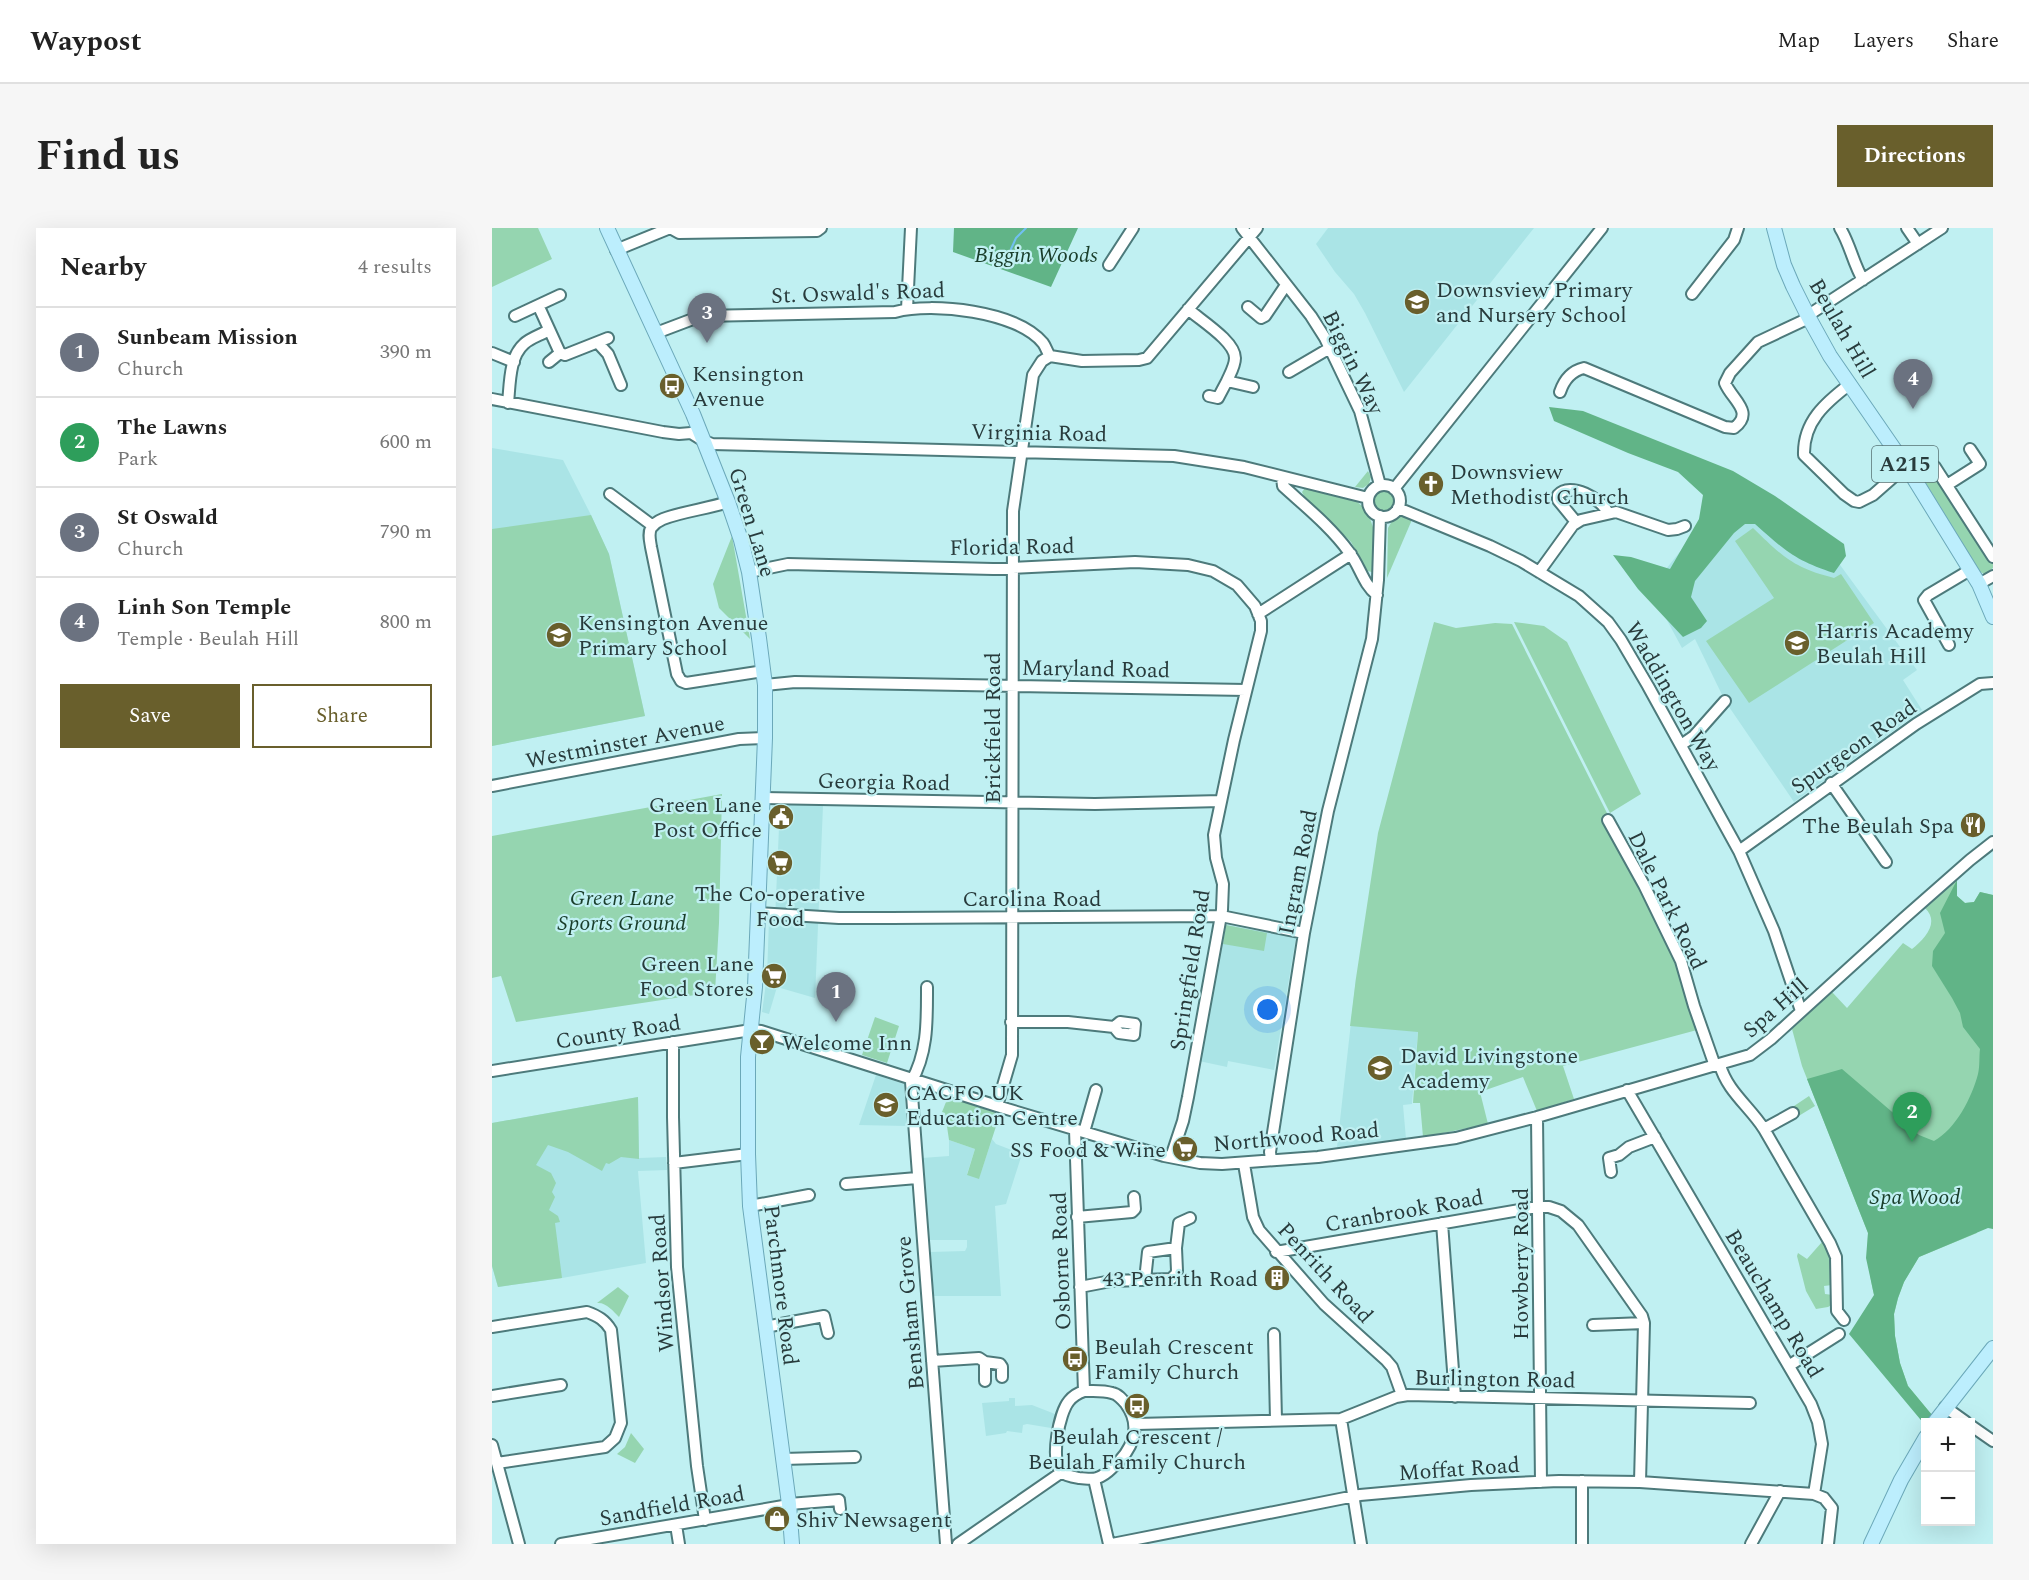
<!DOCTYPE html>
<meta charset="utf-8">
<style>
:root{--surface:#fff;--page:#f6f6f6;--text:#222;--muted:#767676;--line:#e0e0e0;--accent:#695f2c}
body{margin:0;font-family:Spectral,serif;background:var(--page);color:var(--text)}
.controls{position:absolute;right:18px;bottom:18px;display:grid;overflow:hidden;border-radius:0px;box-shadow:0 6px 24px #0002}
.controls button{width:54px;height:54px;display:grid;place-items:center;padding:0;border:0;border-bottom:2px solid var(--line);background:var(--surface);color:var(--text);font:30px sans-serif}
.you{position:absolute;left:776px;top:782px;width:21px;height:21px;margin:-15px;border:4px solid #fff;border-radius:50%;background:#1a73e8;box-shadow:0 0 0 9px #1a73e833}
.badge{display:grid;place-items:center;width:39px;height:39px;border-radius:50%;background:var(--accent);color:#fff;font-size:20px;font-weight:700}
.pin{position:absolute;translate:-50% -50px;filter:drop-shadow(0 2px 3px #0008)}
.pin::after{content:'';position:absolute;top:32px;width:21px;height:18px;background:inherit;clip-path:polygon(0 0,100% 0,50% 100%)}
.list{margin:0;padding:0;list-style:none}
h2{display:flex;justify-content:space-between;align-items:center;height:78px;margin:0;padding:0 24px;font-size:26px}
h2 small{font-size:20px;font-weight:400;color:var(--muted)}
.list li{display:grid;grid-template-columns:39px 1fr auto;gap:18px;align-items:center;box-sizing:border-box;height:90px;padding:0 24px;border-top:2px solid var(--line)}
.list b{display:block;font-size:22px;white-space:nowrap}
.list p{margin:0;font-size:20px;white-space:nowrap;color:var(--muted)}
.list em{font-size:20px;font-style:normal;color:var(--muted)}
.actions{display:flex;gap:12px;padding:18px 24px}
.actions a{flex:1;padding:14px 0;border:2px solid var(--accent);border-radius:0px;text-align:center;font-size:21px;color:var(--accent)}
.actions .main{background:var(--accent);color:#fff}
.map{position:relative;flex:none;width:1501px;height:1316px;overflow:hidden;border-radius:0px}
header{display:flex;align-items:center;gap:36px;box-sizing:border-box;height:84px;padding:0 30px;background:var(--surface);border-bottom:2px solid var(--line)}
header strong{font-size:28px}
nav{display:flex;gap:33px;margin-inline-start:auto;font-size:21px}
.intro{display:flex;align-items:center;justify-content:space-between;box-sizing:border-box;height:144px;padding:0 36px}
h1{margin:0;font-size:42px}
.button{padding:15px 27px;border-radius:0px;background:var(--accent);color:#fff;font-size:21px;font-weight:700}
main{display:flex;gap:36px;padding:0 36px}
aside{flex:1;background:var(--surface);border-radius:0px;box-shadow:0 6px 24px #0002}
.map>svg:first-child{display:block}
.built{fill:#aae4e6}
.green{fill:#95d5b0}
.forest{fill:#61b487}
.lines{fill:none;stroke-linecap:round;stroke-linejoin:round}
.stream{stroke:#71c0f2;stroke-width:2}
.minor-casing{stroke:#4d7a7b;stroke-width:14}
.major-casing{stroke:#6ba8b9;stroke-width:16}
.minor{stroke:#fff;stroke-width:10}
.major{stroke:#bceefd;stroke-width:14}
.labels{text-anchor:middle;stroke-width:4.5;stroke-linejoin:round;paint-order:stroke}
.shield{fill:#c0f0f2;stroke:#567173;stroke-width:1.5}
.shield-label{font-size:21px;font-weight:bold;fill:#283b3c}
.park-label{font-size:22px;font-style:italic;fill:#193d2a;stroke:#c0f0f2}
.poi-label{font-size:22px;fill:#283b3c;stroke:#c0f0f2;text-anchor:start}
.street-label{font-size:22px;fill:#283b3c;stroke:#c0f0f2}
</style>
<header>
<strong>Waypost</strong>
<nav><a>Map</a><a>Layers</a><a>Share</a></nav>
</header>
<div class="intro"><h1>Find us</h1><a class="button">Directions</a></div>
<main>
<aside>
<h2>Nearby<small>4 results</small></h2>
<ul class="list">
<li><span class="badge" style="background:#6b7280">1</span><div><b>Sunbeam Mission</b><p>Church</p></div><em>390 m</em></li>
<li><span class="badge" style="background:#2e9e5b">2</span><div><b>The Lawns</b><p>Park</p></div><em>600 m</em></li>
<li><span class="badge" style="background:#6b7280">3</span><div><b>St Oswald</b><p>Church</p></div><em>790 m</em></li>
<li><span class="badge" style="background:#6b7280">4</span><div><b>Linh Son Temple</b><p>Temple · Beulah Hill</p></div><em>800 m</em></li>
</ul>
<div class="actions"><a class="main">Save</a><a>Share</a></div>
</aside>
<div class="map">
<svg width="1501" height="1316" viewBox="0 0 1501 1316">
<rect width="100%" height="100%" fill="#c0f0f2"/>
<!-- built -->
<path class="built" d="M836,0h206l-130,164 -39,-79 -11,-19 -19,-22 -19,-28z
M0,220l71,12 28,55 18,39 36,162 -153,30z
M1247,250l85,65 93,127 -14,10 19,30 -128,92 -69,-101 -30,-62 -13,9 -32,-59z
M288,576l43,2 -8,192 -38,-11 -8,27 -7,-2 5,-36 2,-56h6z
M734,697l70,12 -22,133 -46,-9 -1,6 -28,-6z
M864,750l66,3 -10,123 -9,1 3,34 -69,8z
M384,847l28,9 3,42 -48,-1z
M146,869l1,61 27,-1 1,13 -29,1 8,92 -84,15 -64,9 -6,-21v-143z
M500,911l4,5 26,10 -16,50 -11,2 6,90h-68l-3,-44 35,-1 2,-4v-7h-38l-7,-82 27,-2v-16l26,9 -8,25 12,4z
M517,1170h6v8l17,-1 23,9 -4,14 -24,-4 -4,1 -1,8 -15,-2 -1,2 -20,3 -4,-33 27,-2z"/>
<!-- green -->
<path class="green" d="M0,0h46l14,31 -60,28z
M1437,241l5,2 59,92v5l-8,6 -5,-2 -61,-100z
M876,243l3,6 -2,7 -6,4 -8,-1z
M813,260l51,13 11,9 7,20 -2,42 -5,-1 -16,-29 -47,-46 -2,-4z
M880 273a12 12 0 1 1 24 0a12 12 0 1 1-24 0Z
M99,287l18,39 36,162 -153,30v-217z
M907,289h6l6,2v3l-24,56 1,-50 4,-7z
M1261,300c29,28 40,40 81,50l7,-4 33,49 -125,80 -43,-62 68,-43 -39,-57z
M240,308l18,103 -31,-31 -6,-24z
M942,394l22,6 39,-5 17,1 96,191 -7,4 37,65 38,80 21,66 -134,36 11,33 -37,12 -14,-34 -43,15 8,32 -65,13 -3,-34h-7l5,-71 -68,-6 6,-48 22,-145z
M1022,394l30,4 23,16 74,152 -31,19z
M230,566l-3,129 -4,69 -199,30 -15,-46 -9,2v-142z
M1465,652v16l8,7 9,-1 6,-10 13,3 -16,338 -58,24 -15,25 -6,16 -4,16 1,22 5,27 8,23 24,29 -7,10c-26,-62 -61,-123 -57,-192l-66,-167 -10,-37 40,-37 15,16 56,-65 9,6c13,-10 28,-27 13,-41z
M734,697l41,8 -3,18 -41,-7z
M383,789l24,9 -12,37 -25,-8z
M1317,868l6,10 -18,11 -6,-9z
M146,869l1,62 -18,-2 -12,7 -3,-1 -4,8 -34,-19 -20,-7 -12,20 15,8 5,10 -4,9 3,5 -6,13 9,6 2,6 -5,1 7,55 -64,9 -6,-21v-143z
M456,869l52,17 -21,65 -12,-4 8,-26 -26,-9 -4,-27 -3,-1z
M1330,1014c11,13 13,27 10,43l-8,1 1,8 8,1v9l-5,3 -12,2 -10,-18 -9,-35 1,-3 9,6z
M126,1059l11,9 -10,21c-6,-6 -13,-15 -22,-14z
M139,1205l13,16 -9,14 -18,-9 8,-7z"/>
<!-- forest -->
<path class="forest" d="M462,0h124l-27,59 -98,-35z
M1057,179l34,4 150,60 42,25 69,48 2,12 -12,17c-38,-12 -50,-23 -79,-49h-10l-11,9 -39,48 -4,16 16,24 -6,7 -18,9 -45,-48 -25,-34 18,2 39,12 29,-50 4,-24 -25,-23 -50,-19 -74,-32z
M1465,652v16l8,7 9,-1 6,-10 13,3v334l-5,-1 -69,29 -15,25 -6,16 -4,16 1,22 5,27 8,23 24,29 -7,10 -76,-91 25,-39 -8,-37 2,-25 -61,-154 35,-10 77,66 15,6c22,-12 38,-44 44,-67 2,-8 1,-17 2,-25l-17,-22 -3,-14 -8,-15 -20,-32 1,-15 12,-18 -5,-20z"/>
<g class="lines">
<!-- stream -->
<path class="stream" d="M519,21l5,-11 10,-10"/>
<!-- minor casing -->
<g class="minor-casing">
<path id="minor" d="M178,0l9,5 138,-2 4,-3
M750,0l69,88 14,22 35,73 20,74
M1348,0c10,16 13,35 23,52
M1415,0l11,16
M124,22l54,-22
M617,37l24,-37
M1200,66l42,-54 4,-12
M47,79l21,46 5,2 43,-17
M756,79l13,11 4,-2 21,-31
M415,81l4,-81
M696,81c12,11 47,32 47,49 0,8 -5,16 -8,23l26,6
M23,88l45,-21
M1315,88l135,-88
M164,105l45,-17 194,-4c37,-10 122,-1 148,31 3,4 4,9 7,13
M106,115l10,11 13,31
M0,125l22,9
M558,128l32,5 57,-1 8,-2 110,-130
M57,134l11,-9
M797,144l41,-24
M1358,156c-25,19 -47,38 -46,71l40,39 10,7 5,1 14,-7 33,-29
M1068,164c4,-12 11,-21 24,-24l141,59 9,1c21,-16 -2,-28 -9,-45l5,-10 28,-31 51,-24
M717,168l9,2 9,-17
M0,171l171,33 16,2 12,-1 13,8 8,3 462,12 70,11 124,31
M16,175c2,-18 1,-46 16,-59 6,-6 17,-9 25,-14
M1418,244l20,-9 5,4 58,90
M790,250l1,8c23,21 48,41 66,66 11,14 14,32 28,43
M1455,257l33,-21 -10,-15
M876 273a16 16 0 1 1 32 0a16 16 0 1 1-32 0Z
M902,261l208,-261
M118,266l43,32
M236,274c-21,7 -44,9 -65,17 -5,2 -9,5 -12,9 -3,6 -1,12 0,19l26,127 4,7 5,2 78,-12
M906,280l92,38 31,15 58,35 29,26 13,18 27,46 91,165 35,80 27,80
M1084,294l-18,-22v-5c12,-14 44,4 50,18
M257,344l39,-8 205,5 142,-7 53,3 25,6 24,14 18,21 6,15v10l-27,109 -20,95 2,23 7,26 -1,26 -34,187 -5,24 -12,36
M1047,344l34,-47 8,-5 35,-8 52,18 9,-1 8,-3
M1487,356l14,-8
M766,386l93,-60
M1457,417l-25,-45 4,-5 42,-25
M273,457l30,-3 451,8
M1189,517l13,-9 31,-35
M1339,555l55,79
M0,558l247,-47 26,-1
M271,570l332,6 126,-3
M1116,592l36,65 37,76 13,45 21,60
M1247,623l177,-127 64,-40 13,-1
M266,685l81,5h52l330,-2 83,17
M435,759c0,33 1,66 -16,95l35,462
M519,794h57l46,5 5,6 15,2 1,-11 -15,-2 -6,5
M181,814v75l4,150 20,199 8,54
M1228,837c7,26 30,42 44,64l66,114 6,14 1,54 7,9
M0,843l259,-41 10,1 236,75 167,50 36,7 22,1 96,-7 138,-19 81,-21 213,-62 21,-16 132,-120 67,-59 23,-18
M1135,862l184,314 7,18 4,22 -8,50
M505,878l15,-51 1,-544 20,-136 9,-14 8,-5
M1045,889l4,365
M1272,901l29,-16
M583,902l9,261
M592,904l12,-42
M779,932l-1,-8 34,-219 24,-122 44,-172 6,-59 2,-64
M182,935l74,-9
M752,936l9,53 6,13 65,74 62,56 6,7 10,28
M1119,944l-2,-14 10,-3 10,-8 26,-10
M354,956l71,-6
M258,978l59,-11
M585,989l55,-5 3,-3 -1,-12
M950,995l13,174
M784,1024l261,-45h12l12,4 17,14 64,91 2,7 -4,159
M653,1052l3,-28 28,-4
M588,1059l31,-6 60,-2 5,-5 1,-3 -1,-23 3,-25 11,-5
M1101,1097l51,-2
M0,1099l95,-15c11,4 18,8 24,18l10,93 -6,15 -10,9 -108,16
M273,1099l59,-11 4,17
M782,1106l2,86
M440,1133l47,-3 6,4 15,2 2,3v10
M1298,1137l49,-31
M493,1153v-19
M592,1163c9,0 19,-1 28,2 6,1 10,6 14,11 17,23 6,47 -14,64 -4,4 -9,8 -15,10 -6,2 -12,0 -18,0 -6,-1 -13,-2 -18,-6 -11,-12 -2,-59 8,-71 4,-5 9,-8 15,-10z
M0,1168l69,-11
M1453,1179l21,15
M849,1191l20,125
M644,1196l205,-5 55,-22 12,-2 342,8
M1478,1197l23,16
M0,1217l27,99
M291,1231l72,-2
M602,1251l15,65
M1090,1253v63
M297,1276l50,-4 1,9
M184,1297l3,19
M69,1316l228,-39
M466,1316l104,-72
M620,1316l248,-49 111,-10 88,-4 81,1 174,12 10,4 8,10 -4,36
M1259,1316l29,-53"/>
</g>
<!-- major casing -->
<g class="major-casing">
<path id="major" d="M115,0l86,186 35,88 13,38 8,32 10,66 6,47v53l-10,249 -7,70v97l2,52 39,298 3,40
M1282,0l10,37 9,21 16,32 21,38 80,116 69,112 14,33
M1443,1194l58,-74
M1379,1316l30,-64 25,-43"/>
</g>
<!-- minor -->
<use href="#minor" class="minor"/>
<!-- major -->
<use href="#major" class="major"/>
</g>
<!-- icons -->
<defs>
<g id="school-disc" transform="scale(1.35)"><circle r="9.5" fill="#695f2c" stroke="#c0f0f2"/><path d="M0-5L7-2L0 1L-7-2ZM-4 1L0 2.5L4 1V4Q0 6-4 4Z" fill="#fff"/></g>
<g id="bus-disc" transform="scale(1.35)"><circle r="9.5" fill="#695f2c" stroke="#c0f0f2"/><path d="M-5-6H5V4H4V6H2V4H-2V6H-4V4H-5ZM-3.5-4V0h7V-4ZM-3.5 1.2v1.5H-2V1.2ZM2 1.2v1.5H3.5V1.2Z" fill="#fff"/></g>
<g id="church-disc" transform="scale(1.35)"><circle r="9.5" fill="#695f2c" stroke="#c0f0f2"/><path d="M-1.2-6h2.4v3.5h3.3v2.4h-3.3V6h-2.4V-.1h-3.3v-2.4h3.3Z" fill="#fff"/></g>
<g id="civic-disc" transform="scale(1.35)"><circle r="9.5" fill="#695f2c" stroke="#c0f0f2"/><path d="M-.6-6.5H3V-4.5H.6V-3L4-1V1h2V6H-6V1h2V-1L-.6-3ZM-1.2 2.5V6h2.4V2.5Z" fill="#fff"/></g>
<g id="restaurant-disc" transform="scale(1.35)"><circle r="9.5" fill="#695f2c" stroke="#c0f0f2"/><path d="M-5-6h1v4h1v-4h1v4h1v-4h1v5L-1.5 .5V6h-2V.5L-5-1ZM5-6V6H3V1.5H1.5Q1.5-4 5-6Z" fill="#fff"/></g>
<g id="supermarket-disc" transform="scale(1.35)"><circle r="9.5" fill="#695f2c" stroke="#c0f0f2"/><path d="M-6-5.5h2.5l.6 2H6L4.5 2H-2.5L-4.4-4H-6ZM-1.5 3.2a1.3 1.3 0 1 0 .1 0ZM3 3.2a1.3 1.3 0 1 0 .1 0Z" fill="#fff"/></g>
<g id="bar-disc" transform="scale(1.35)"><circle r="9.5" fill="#695f2c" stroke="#c0f0f2"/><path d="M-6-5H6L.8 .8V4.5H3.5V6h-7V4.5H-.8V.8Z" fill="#fff"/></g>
<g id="building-disc" transform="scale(1.35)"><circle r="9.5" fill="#695f2c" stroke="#c0f0f2"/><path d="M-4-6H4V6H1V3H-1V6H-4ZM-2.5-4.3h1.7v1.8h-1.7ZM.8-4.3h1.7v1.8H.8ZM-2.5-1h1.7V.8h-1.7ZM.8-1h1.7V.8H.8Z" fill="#fff"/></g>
<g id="shop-disc" transform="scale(1.35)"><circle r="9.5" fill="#695f2c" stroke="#c0f0f2"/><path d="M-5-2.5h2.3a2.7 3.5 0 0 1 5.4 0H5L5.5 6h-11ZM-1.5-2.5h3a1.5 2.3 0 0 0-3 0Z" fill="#fff"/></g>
</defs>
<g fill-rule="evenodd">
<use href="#school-disc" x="925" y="74"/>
<use href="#bus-disc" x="180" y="158"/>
<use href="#church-disc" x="939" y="256"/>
<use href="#school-disc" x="67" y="407"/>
<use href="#school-disc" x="1305" y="415"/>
<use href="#civic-disc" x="289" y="589"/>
<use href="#restaurant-disc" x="1481" y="597"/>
<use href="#supermarket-disc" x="288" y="635"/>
<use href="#supermarket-disc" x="282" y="748"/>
<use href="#bar-disc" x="270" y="814"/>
<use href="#school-disc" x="888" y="840"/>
<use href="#school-disc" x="394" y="877"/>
<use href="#supermarket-disc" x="693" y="921"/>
<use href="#building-disc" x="785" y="1050"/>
<use href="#bus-disc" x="583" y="1131"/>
<use href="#bus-disc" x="645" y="1178"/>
<use href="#shop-disc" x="285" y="1291"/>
</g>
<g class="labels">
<!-- shield labels -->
<rect class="shield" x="1380" y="218" width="66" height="36" rx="4.5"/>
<g class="shield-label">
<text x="1413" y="243">A215</text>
</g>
<!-- park labels -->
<g class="park-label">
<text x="544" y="34">Biggin Woods</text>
<text x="130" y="677">Green Lane<tspan x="130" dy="25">Sports Ground</tspan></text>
<text x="1423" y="976">Spa Wood</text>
</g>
<!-- poi labels -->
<g class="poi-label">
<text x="944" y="69">Downsview Primary<tspan x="944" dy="25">and Nursery School</tspan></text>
<text x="200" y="153">Kensington<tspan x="200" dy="25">Avenue</tspan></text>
<text x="958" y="251">Downsview<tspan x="958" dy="25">Methodist Church</tspan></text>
<text x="86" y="402">Kensington Avenue<tspan x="86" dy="25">Primary School</tspan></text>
<text x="1324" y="410">Harris Academy<tspan x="1324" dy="25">Beulah Hill</tspan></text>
<text x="270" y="584" text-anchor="end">Green Lane<tspan x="270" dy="25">Post Office</tspan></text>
<text x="1462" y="605" text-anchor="end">The Beulah Spa</text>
<text x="288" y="673" text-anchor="middle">The Co-operative<tspan x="288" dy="25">Food</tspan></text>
<text x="262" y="743" text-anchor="end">Green Lane<tspan x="262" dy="25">Food Stores</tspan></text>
<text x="290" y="822">Welcome Inn</text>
<text x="908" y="835">David Livingstone<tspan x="908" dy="25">Academy</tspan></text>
<text x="414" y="872">CACFO UK<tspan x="414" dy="25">Education Centre</tspan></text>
<text x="674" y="929" text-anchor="end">SS Food &amp; Wine</text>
<text x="766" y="1058" text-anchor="end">43 Penrith Road</text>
<text x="602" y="1126">Beulah Crescent<tspan x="602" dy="25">Family Church</tspan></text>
<text x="645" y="1216" text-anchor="middle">Beulah Crescent /<tspan x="645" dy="25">Beulah Family Church</tspan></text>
<text x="304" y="1299">Shiv Newsagent</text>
</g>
<!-- street labels -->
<g class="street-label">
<text transform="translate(366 64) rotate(-2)" y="8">St. Oswald's Road</text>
<text transform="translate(1351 100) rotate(60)" y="8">Beulah Hill</text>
<text transform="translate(862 134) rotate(64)" y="8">Biggin Way</text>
<text transform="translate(547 204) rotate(1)" y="8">Virginia Road</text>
<text transform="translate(261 294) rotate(73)" y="8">Green Lane</text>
<text transform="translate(520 318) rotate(-1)" y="8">Florida Road</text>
<text transform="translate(604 440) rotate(1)" y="8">Maryland Road</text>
<text transform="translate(1182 468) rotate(60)" y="8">Waddington Way</text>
<text transform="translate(500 500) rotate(-90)" y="8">Brickfield Road</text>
<text transform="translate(133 513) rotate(-11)" y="8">Westminster Avenue</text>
<text transform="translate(1361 518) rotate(-35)" y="8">Spurgeon Road</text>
<text transform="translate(392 553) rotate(1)" y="8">Georgia Road</text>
<text transform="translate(805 644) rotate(-79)" y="8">Ingram Road</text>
<text x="540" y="678">Carolina Road</text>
<text transform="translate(1176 672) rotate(64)" y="8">Dale Park Road</text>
<text transform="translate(697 742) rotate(-81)" y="8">Springfield Road</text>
<text transform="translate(1283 779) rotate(-41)" y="8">Spa Hill</text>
<text transform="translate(126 803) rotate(-9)" y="8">County Road</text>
<text transform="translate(804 908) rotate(-5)" y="8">Northwood Road</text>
<text transform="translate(912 982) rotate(-10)" y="8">Cranbrook Road</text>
<text transform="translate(568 1033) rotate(-92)" y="8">Osborne Road</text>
<text transform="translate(1028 1036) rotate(-90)" y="8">Howberry Road</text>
<text transform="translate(834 1044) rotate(47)" y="8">Penrith Road</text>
<text transform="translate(169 1055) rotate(-94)" y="8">Windsor Road</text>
<text transform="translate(290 1057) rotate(83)" y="8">Parchmore Road</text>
<text transform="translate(1283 1075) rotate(59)" y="8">Beauchamp Road</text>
<text transform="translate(417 1085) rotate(-95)" y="8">Bensham Grove</text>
<text transform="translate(1003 1150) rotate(1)" y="8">Burlington Road</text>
<text transform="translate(967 1240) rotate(-4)" y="8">Moffat Road</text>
<text transform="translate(180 1277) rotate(-10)" y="8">Sandfield Road</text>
</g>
</g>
</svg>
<div class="controls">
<button>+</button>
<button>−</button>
</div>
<div class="you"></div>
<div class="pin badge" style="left:344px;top:794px;background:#6b7280">1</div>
<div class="pin badge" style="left:1420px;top:914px;background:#2e9e5b">2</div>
<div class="pin badge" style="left:215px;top:115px;background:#6b7280">3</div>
<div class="pin badge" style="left:1421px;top:181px;background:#6b7280">4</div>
</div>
</main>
